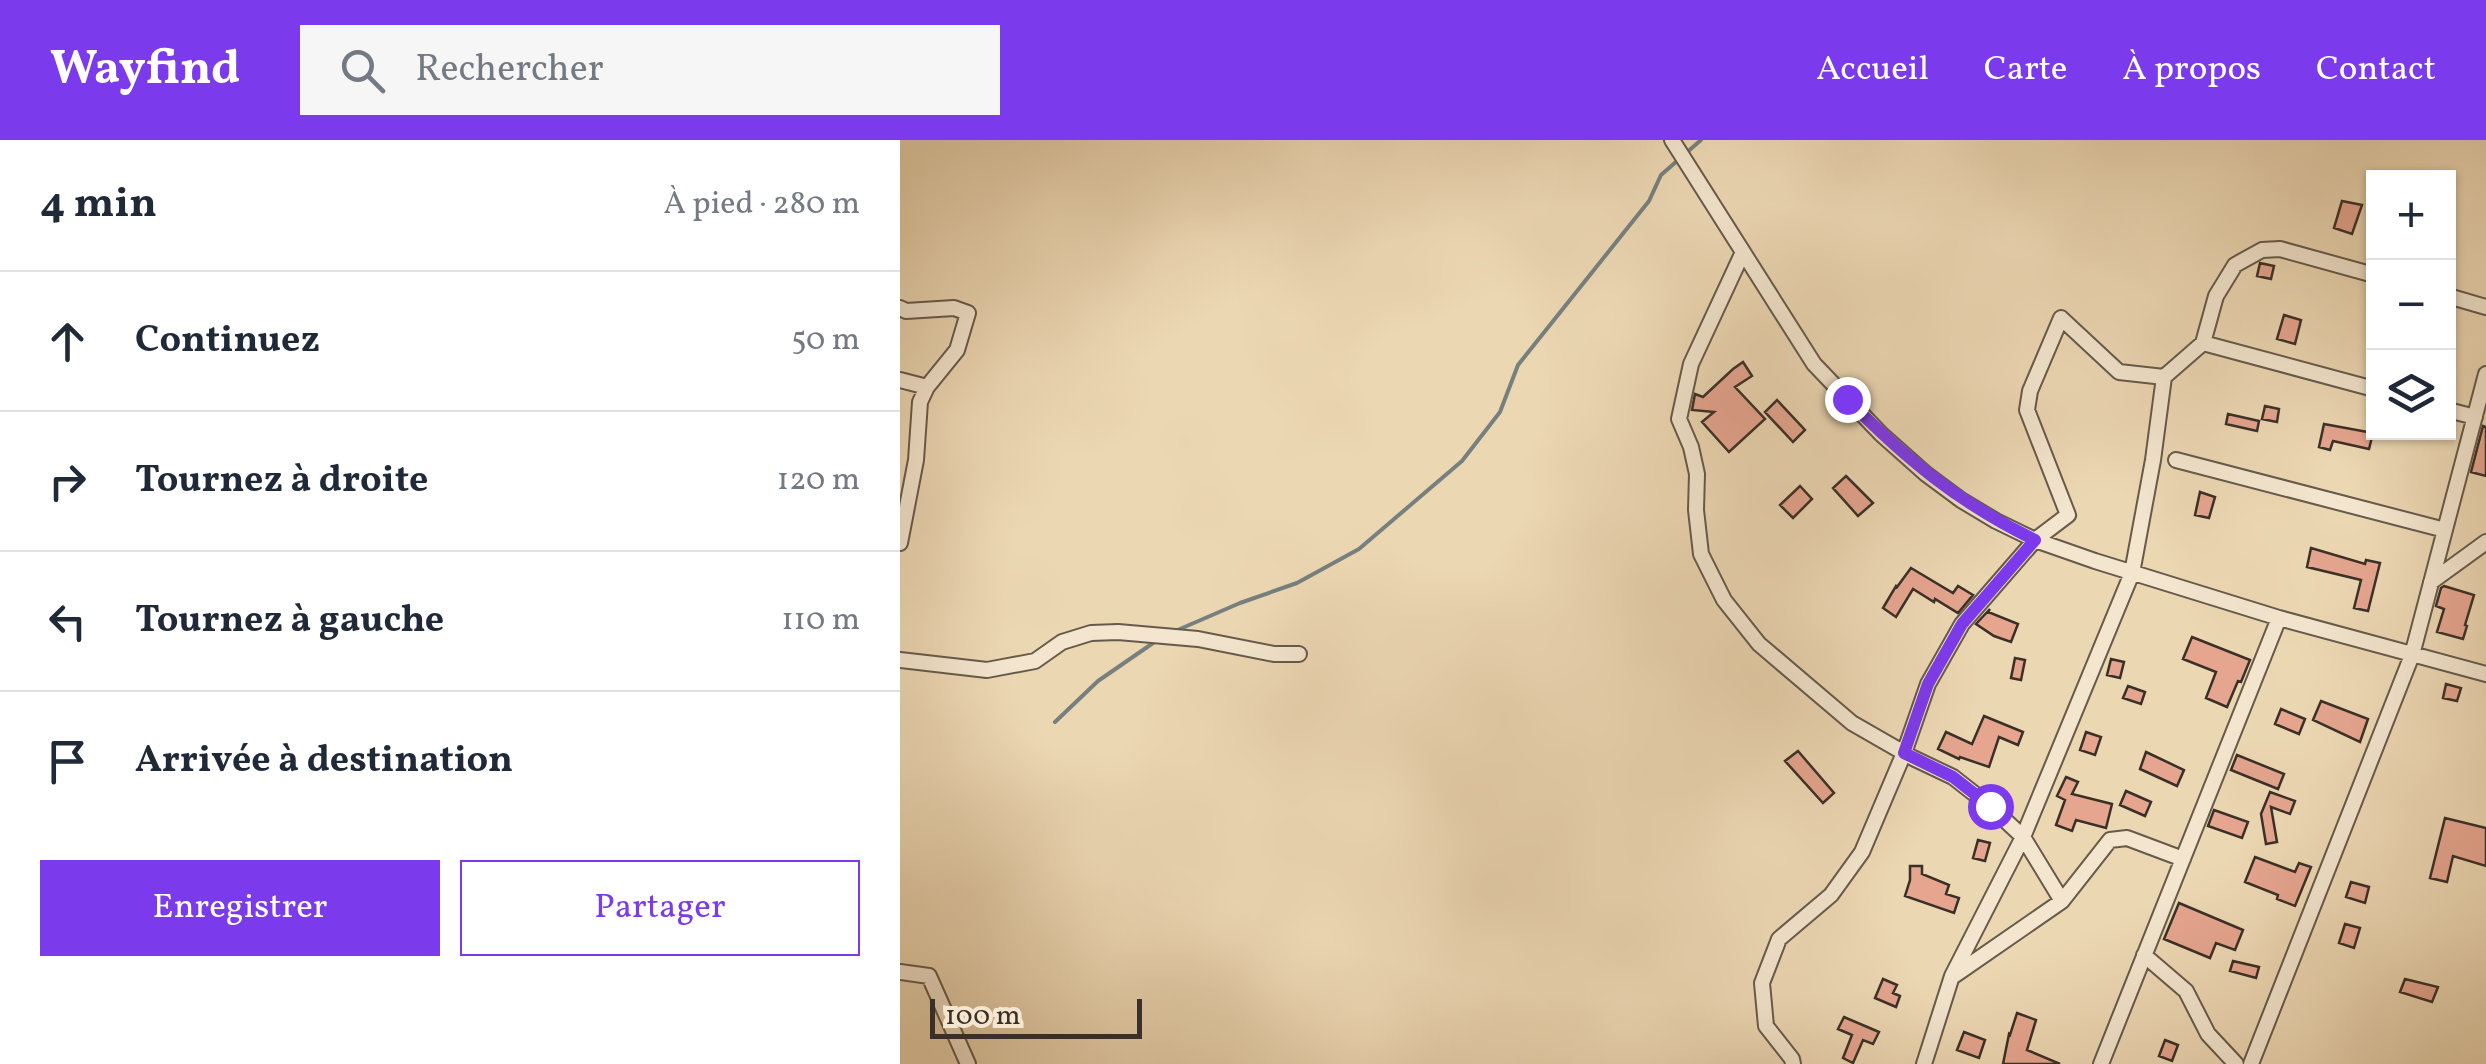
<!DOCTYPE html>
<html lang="fr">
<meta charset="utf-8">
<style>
:root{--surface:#fff;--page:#f6f6f7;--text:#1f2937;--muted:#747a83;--line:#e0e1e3;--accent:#7c3aed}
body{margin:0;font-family:Vollkorn,serif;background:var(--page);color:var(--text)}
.controls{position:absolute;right:30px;top:30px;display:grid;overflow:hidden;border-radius:0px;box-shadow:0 2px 8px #0004}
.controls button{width:90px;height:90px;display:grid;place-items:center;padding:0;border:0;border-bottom:2px solid var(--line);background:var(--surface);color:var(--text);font:50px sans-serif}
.scale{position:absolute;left:30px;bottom:25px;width:212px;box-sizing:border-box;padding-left:10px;border:5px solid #3a3027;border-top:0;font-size:28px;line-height:35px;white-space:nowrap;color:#3a3027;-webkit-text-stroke:8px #f3e5ce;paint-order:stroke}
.stop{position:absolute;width:30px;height:30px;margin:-22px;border:8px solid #7c3aed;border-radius:50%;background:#fff}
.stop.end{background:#7c3aed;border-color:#fff;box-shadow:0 2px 10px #0008}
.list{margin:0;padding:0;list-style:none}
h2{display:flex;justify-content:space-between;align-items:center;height:130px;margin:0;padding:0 40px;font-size:42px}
h2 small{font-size:32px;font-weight:400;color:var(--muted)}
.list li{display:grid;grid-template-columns:65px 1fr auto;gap:30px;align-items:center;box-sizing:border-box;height:140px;padding:0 40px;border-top:2px solid var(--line)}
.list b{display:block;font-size:38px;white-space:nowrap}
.list em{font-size:32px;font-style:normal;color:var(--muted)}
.actions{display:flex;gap:20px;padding:30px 40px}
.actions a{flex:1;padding:22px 0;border:2px solid var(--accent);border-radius:0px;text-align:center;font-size:35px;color:var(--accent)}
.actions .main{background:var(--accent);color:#fff}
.icon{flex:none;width:55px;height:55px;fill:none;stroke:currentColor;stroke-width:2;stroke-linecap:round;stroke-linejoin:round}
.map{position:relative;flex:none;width:1586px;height:924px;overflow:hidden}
header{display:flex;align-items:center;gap:60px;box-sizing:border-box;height:140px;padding:0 50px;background:var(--accent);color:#fff}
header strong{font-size:48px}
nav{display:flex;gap:55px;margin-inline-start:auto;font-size:35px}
.search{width:700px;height:90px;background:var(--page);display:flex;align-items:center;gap:25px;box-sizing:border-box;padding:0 35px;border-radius:0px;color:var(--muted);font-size:38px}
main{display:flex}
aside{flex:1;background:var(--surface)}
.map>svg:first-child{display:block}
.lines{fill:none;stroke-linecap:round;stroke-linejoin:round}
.stream{stroke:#77807f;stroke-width:4}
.building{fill:#e5a58f;stroke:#3a3027;stroke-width:2.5}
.street-casing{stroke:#665a4a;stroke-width:18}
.street{stroke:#f3e5ce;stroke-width:14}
.route{stroke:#7c3aed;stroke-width:12}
</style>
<header>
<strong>Wayfind</strong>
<div class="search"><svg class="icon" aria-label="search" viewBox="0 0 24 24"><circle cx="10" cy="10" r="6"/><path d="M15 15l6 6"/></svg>Rechercher</div>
<nav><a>Accueil</a><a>Carte</a><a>À propos</a><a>Contact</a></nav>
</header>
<main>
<aside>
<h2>4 min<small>À pied · 280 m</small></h2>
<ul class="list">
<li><svg class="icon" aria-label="ahead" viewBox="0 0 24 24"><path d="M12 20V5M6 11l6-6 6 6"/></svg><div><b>Continuez</b></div><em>50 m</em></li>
<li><svg class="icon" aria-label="right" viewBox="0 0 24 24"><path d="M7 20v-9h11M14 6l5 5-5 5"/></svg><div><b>Tournez à droite</b></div><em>120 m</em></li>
<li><svg class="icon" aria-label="left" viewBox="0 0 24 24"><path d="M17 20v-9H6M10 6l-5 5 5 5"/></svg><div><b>Tournez à gauche</b></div><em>110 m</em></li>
<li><svg class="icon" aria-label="arrive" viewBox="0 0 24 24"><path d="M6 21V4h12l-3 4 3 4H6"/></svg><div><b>Arrivée à destination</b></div></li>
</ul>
<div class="actions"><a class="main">Enregistrer</a><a>Partager</a></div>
</aside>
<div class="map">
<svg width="1586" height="924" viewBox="0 0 1586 924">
<rect width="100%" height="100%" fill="#ecd7b3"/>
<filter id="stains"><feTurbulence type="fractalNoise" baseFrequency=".002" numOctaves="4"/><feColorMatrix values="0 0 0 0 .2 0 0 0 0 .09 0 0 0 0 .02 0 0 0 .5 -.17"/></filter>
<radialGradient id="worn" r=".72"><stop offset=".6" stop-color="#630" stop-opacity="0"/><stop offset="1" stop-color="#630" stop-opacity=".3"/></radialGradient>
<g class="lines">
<!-- stream -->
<path class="stream" d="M273,492l67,-29 57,-20 62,-34 103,-88 38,-49 18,-47 131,-164 12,-26 40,-35
M155,582l43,-41 58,-40"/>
</g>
<!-- building -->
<path class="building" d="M1442,61l20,4 -10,29 -18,-6z
M1360,123l14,3 -3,13 -14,-3z
M1384,175l17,5 -6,24 -18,-5z
M843,222l9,14 -17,11 30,32 -36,33 -27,-30 12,-10 -22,-2 3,-16 8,3 30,-28z
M877,260l28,30 -12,12 -28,-30z
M1365,266l14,3 -2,13 -15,-3z
M1328,274l31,7 -2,10 -31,-7z
M1424,284l49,9 -4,16 -36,-8 -3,9 -11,-3z
M1583,286l3,1v49l-15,-4z
M946,336l27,27 -15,13 -25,-28z
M900,346l12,13 -19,19 -13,-13z
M1300,352l15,5 -6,21 -14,-3z
M1411,408l54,16 1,-4 14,3 -12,48 -14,-3 7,-28 -54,-13z
M1011,428l42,25 5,-7 15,9 -15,18 -23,-14 -1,3 -21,-13 -17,28 -13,-9 13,-22 1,1z
M1544,446l30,9 -9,30 2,1 -4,13 -26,-7 7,-23 -8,-3 5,-18z
M1090,469l-2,3 30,12 -7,18 -17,-6 -18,-12z
M1292,497l58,23 -9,22 -3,-1 -11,26 -21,-9 10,-26 -33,-13z
M1115,518l10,2 -4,20 -10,-2z
M1211,519l13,3 -4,16 -13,-3z
M1546,544l15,4 -4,13 -14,-3z
M1228,546l17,6 -4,12 -18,-6z
M1421,561l47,18 -8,23 -47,-22z
M1381,569l24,10 -6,15 -24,-10z
M1084,576l39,16 -5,13 -19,-8 -10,30 -29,-10 -1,2 -21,-10 8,-17 26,12z
M1186,592l15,5 -6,18 -15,-5z
M898,611l36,42 -11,10 -38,-42z
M1246,612l38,18 -7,16 -37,-17z
M1337,615l47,19 -6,15 -47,-19z
M1166,637l12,5 -6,12 40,10 -6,24 -30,-8 -4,11 -16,-6 9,-25 -8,-4z
M1226,651l25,11 -6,14 -25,-11z
M1370,652l25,9 -5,13 -19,-7 6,35 -11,2 -5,-30z
M1314,670l34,12 -6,16 -34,-12z
M1545,678l41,10v38l-33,-10 -6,26 -17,-4z
M1078,700l12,3 -5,18 -12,-3z
M1355,717l40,15 4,-9 12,4 -16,39 -18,-7 1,-4 -33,-13z
M1010,726h12v8l27,11 -3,9 13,4 -5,15 -49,-17 5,-16z
M1451,742l18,5 -4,16 -19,-6z
M1279,763l64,27 -8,20 -19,-7 -6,15 -46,-19z
M1445,784l15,4 -6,20 -15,-5z
M1333,821l26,6 -3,11 -26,-7z
M983,839l14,6 -4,8 7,3 -4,11 -21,-9z
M1505,839l33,8 -6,15 -32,-10z
M1117,873l19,7 -9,30 33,14h-57l6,-30 1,1z
M944,877l35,15 -6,12 -10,-4 -10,23 -10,-5 9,-23 -14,-6z
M1064,892l21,8 -6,18 -22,-8z
M1265,900l13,5 -6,16 -13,-5z"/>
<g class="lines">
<!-- street casing -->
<g class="street-casing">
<path id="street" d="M772,0l142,224 67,70 45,40 35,26 35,21 39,19 60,21 184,57 207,56
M843,112l-52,112 -12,55 12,28 6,27 -1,36 5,44 23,46 35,44 93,79 61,35 40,19 37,29 33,31 39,64
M1548,156l38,11
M0,168l6,3 48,-3 14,5 -11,37 -30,37 -7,15 -4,58 -16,83
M1303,203l171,46
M0,240l27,7
M1548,270l27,7
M1276,320l269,70
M1531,442l55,-40
M0,520l87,10 48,-9 27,-19 29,-9 27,-1 80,7 76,15h25
M1244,815l42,36 22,43 28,30
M0,832l29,4 39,88
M1055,835l107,-74 48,-61 17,-2 56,21
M893,924l-1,-5 -26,-33 -4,-43 17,-44 52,-44 31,-43 42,-99 24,-69 34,-60 73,-84 33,-25 -41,-105 3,-19 31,-73 58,54 45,5
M1024,924l28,-88 71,-139 109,-264 21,-113 11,-83 39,-34 13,-47 19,-31 27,-15 18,-1 94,26
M1201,924l178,-446
M1351,924l161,-409 74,-281"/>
</g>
<!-- street -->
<use href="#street" class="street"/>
</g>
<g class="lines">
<!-- route -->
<path class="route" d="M947,259c59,60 112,104 188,141l-73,84 -34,60 -24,69 49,24 37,29"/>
</g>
<rect width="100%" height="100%" filter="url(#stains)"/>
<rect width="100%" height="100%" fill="url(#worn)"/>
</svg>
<div class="controls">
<button>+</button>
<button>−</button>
<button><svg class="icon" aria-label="layers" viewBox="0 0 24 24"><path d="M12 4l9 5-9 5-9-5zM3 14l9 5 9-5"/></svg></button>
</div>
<div class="scale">100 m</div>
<div class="stop" style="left:1090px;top:666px"></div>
<div class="stop end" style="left:947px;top:259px"></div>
</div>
</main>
